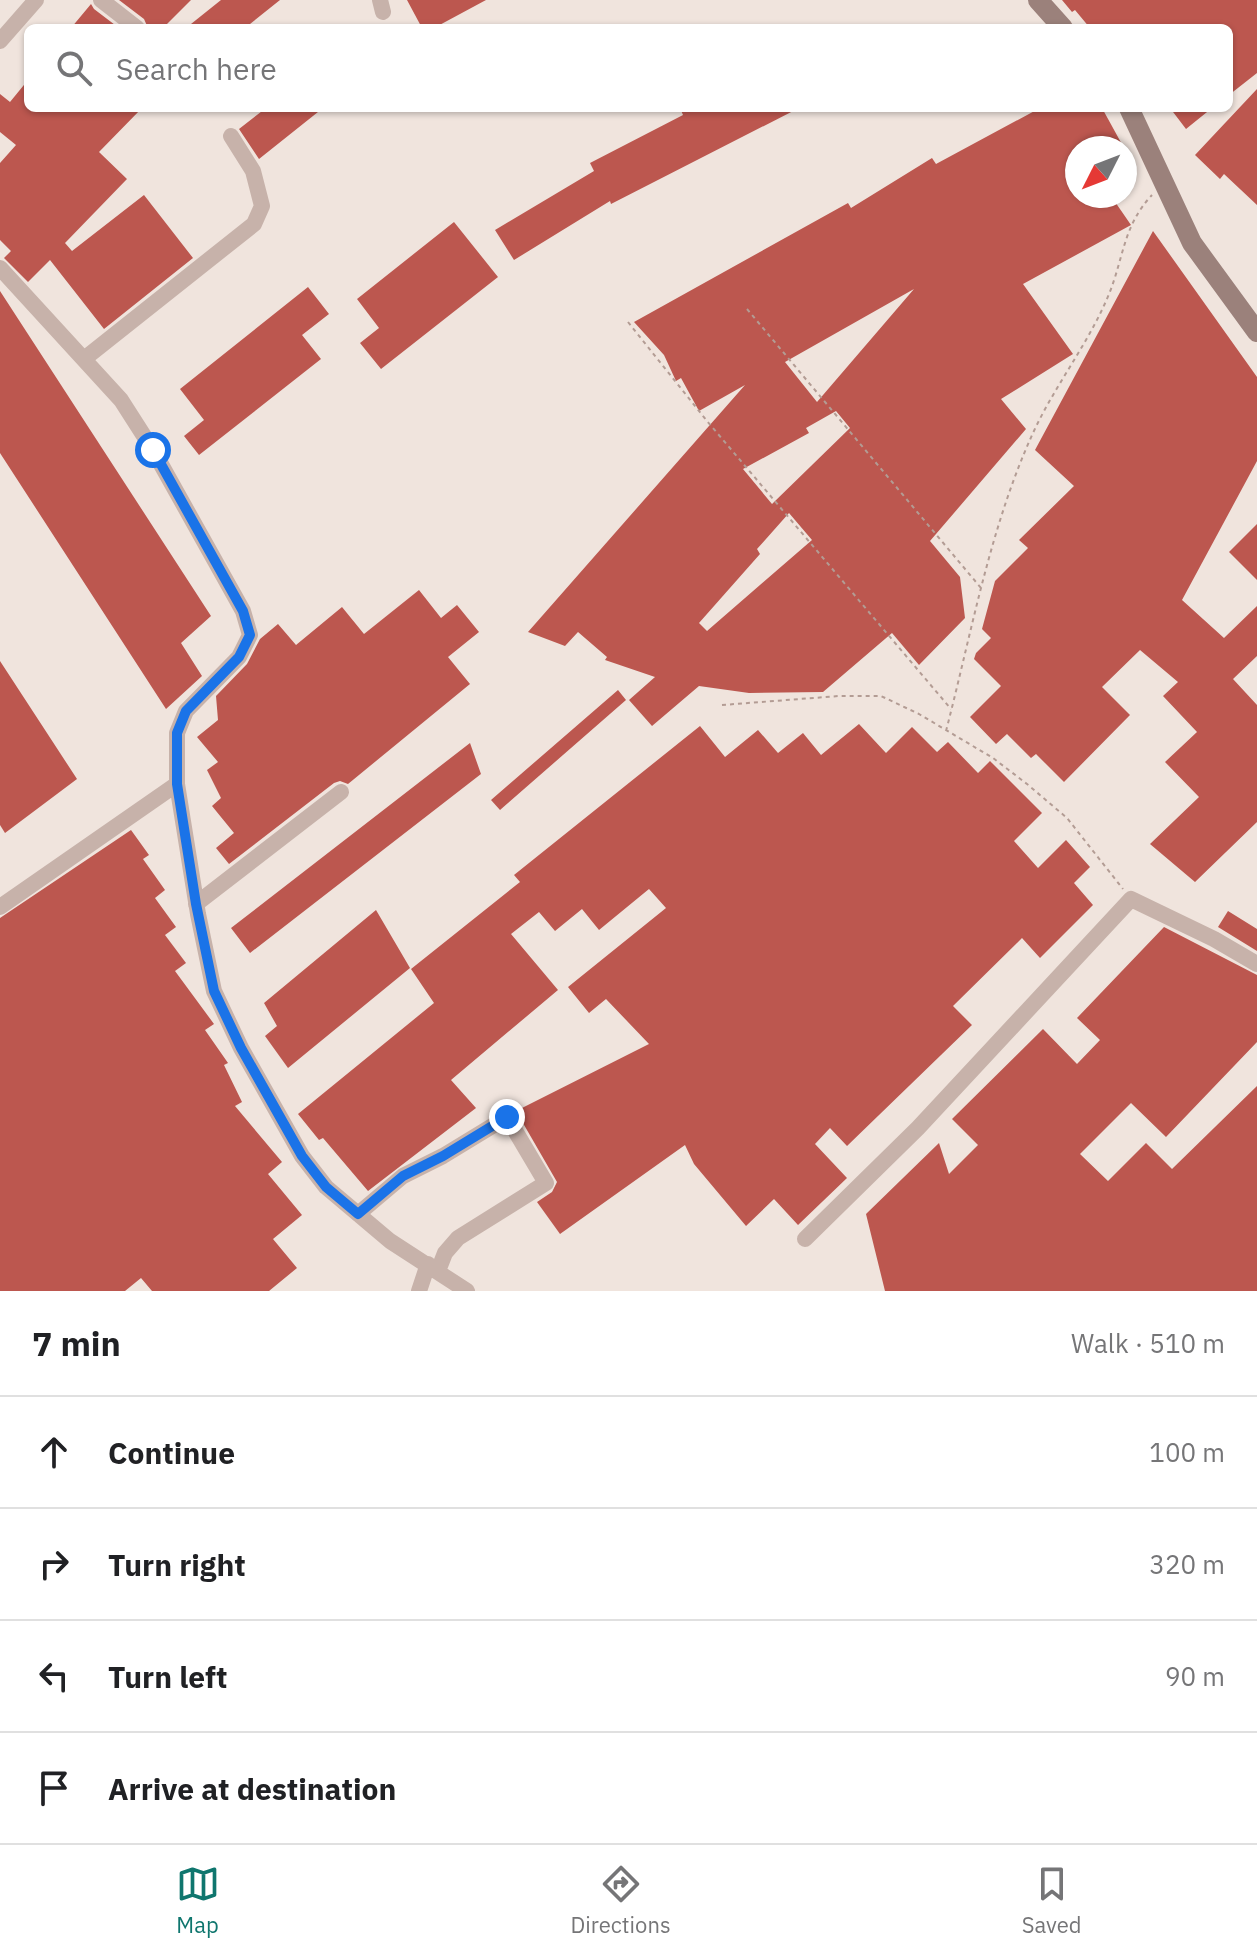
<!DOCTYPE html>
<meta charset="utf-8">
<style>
:root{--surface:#fff;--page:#f6f6f6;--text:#202124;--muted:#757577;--line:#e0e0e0;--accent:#0f766e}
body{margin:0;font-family:"IBM Plex Sans",sans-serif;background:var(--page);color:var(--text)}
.compass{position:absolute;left:1065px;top:136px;width:72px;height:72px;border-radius:50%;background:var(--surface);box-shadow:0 2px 6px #0004;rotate:228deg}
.stop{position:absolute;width:24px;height:24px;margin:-18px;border:6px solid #1a73e8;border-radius:50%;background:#fff}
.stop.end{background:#1a73e8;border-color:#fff;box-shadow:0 2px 8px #0008}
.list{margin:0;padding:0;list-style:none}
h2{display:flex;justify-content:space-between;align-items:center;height:104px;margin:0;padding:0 32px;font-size:34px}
h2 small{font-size:26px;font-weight:400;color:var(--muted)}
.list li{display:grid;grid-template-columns:52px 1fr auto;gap:24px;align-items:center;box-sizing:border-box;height:112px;padding:0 32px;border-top:2px solid var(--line)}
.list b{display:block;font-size:30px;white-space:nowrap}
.list em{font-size:26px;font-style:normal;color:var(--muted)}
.icon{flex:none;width:44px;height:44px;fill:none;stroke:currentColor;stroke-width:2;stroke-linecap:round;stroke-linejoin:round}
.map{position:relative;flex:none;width:1257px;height:1291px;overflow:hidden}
.search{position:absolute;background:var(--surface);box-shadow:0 2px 6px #0004;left:24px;right:24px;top:24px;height:88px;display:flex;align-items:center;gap:20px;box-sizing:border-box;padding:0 28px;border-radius:12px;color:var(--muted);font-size:30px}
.sheet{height:552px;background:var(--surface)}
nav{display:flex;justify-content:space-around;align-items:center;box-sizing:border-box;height:112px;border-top:2px solid var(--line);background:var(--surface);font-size:22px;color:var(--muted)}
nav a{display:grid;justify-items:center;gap:4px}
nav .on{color:var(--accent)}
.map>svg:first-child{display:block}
.building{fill:#bc574f;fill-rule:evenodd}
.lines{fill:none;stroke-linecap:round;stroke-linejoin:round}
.path{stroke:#b39c94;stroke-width:2;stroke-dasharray:4 4;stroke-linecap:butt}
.street{stroke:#c7b2aa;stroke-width:16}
.secondary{stroke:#9b817b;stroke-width:20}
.route{stroke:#1a73e8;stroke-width:10}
</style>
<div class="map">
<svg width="1257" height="1291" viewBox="0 0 1257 1291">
<rect width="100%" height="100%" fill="#f0e4dd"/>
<!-- building -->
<path class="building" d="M119,0h72l-28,28h-15l-4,-9z
M221,0h59l-35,28h-59z
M407,0h79l-52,28h-12z
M1062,0h195v73l-28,22v-67h-139l-15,-18 -3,2z
M91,4l3,5 25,19h-48z
M28,80v28h114l-43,44 28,27 -62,64 7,8 72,-56 49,63 -89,71 -54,-69 -22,22 -24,-24 7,-7 -11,-11v-77l16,-18 -16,-13v-38l10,8z
M1257,89v116l-33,-31 -4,5 -25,-24z
M266,108h57l-64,51 -20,-30z
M680,108h119l-188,96 -1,-3 -96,59 -19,-30 99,-59 -4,-8 93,-48z
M1040,108h62l22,40h-47v48h34l20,29 -108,59 50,70 -72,45 25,30 -96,112 30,36 5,41 -46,47 -27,-32 -69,59 -74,1 -50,-7 -47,40 -23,-26 26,-23 -50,-17 2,-3 -29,-25 -13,14 -37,-14 217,-247 -46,26 -18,-33 -5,3 -12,-26 -30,-33 214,-119 3,5 81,-50 4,6zM914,289l-97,113 -32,-40zM836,411l14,17 -78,76 -29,-35 66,-36 -3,-5zM789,513l23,27 -105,91 -8,-8 61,-69 -3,-5z
M1170,108h42l-26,21z
M454,222l44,55 -117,92 -21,-26 19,-15 -22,-29z
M1153,231l104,146v84l-75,139 42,38 33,-32v50l-24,23 24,26v117l-62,60 -45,-38 49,-47 -34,-35 32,-30 -34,-36 15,-14 -38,-32 -38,37 28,28 -66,67 -28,-28 -5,4 -24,-24 -11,10 -26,-27 31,-31 -27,-27 2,-6 15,-15 -9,-9 13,-48 33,-33 -9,-8 55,-54 -39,-36z
M308,287l21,27 -27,21 19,24 -122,96 -15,-19 20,-16 -24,-31z
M0,291l211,325 -30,27 21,33 -36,33 -166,-256z
M1257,524v56l-28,-28z
M419,590l22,28 16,-13 22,27 -31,25 22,27 -122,100 -8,-3 -6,2 -105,81 -13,-16 18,-15 -22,-27 9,-8 -14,-28 11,-8 -21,-25 21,-17 -2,-24 31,-32 13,-25 18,-15 18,21 46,-38 22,27z
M0,661l77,118 -72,54 -5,-8z
M618,690l8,10 -126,110 -9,-10z
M859,724l27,29 26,-26 25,25 11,-10 30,31 12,-12 52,52 -28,28 24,27 28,-28 24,27 -16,16 19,22 -53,53 -18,-20 -69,68 19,19 -125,121 -17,-18 -15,16 32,34 -49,47 -24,-26 -28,27 -52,-62 -9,-19 -125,89 -23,-32 15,-10 5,-10 -41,-71 133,-67 -43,-45 -17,14 -21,-26 98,-79 -17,-19 -50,41 -17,-21 -27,22 -16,-19 -28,22 47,56 -107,90 25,28 -108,83 -45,-53 -4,2 -21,-26 136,-111 -23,-34 109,-87 -6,-7 186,-149 25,31 33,-27 20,23 25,-20 18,22z
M470,743l11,31 -231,179 -19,-25z
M131,830l18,25 -6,4 22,31 -10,8 21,29 -11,8 21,28 -11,8 39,53 -9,6 23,33 -4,2 18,37 -7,4 47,56 -14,12 34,41 -29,24 24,29 -28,23h-117l-11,-13 -16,13h-125v-373z
M376,910l34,58 -122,100 -23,-32 12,-10 -13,-23z
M1228,911l29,18v22l-39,-24z
M1164,927l93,48v67l-91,95 -35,-34 -51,51 28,27 38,-38 26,26 85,-83v205h-372l-19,-77 73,-71 10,31 29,-29 -26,-26 91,-90 34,35 23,-24 -23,-22z"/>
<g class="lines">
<!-- path -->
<path class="path" d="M747,309l234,279
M628,322l79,99 244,288
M722,705l117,-9h42l38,18 74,44 34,26 40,34 56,71
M946,731c26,-100 44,-204 87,-298 22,-48 56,-90 76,-139 15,-37 14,-68 43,-99"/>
<!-- street -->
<path class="street" d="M101,0l36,28
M380,0l3,12
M0,41l36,-41
M0,268l121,132 32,50 90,161 7,24 -11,22 -53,54 -9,22v51l21,130 16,77 27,57 61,108 24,31 64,54 77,50
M84,359l170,-135 8,-18 -9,-35 -22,-35
M196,904l145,-112
M0,907l177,-123
M358,1214l45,-38 40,-20 64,-39 39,66 -88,55 -13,15 -7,18
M805,1239l113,-111 213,-229 83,40 43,25
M419,1291l9,-27"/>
<!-- secondary -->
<path class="secondary" d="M1038,0l25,28
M1129,108l63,135 65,89"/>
</g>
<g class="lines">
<!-- route -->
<path class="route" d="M153,450l90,161 7,24 -11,22 -53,54 -9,22v51l19,120 18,87 27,57 61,108 24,31 32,27 45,-38 40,-20 64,-39"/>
</g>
</svg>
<svg class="compass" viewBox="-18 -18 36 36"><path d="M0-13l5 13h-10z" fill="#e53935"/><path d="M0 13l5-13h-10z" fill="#757577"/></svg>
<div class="stop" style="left:153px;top:450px"></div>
<div class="stop end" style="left:507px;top:1117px"></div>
<div class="search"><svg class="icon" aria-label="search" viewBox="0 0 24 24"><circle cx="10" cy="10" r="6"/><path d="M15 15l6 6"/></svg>Search here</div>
</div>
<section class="sheet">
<h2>7 min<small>Walk · 510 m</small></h2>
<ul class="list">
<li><svg class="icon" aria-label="ahead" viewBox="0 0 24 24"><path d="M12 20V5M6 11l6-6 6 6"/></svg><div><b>Continue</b></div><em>100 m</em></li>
<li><svg class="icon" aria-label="right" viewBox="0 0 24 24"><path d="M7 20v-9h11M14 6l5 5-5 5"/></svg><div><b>Turn right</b></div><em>320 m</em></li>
<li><svg class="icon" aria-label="left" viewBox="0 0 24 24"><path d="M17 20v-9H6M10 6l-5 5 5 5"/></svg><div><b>Turn left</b></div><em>90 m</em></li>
<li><svg class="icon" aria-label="arrive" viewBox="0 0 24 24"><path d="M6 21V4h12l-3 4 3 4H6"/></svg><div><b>Arrive at destination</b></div></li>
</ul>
</section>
<nav>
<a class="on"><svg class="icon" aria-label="map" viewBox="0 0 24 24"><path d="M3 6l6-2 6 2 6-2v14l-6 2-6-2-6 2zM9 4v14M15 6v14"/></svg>Map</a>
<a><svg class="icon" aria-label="directions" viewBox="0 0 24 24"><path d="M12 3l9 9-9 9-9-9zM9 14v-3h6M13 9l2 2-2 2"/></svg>Directions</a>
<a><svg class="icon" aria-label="saved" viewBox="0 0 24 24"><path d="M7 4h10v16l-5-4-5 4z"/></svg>Saved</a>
</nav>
